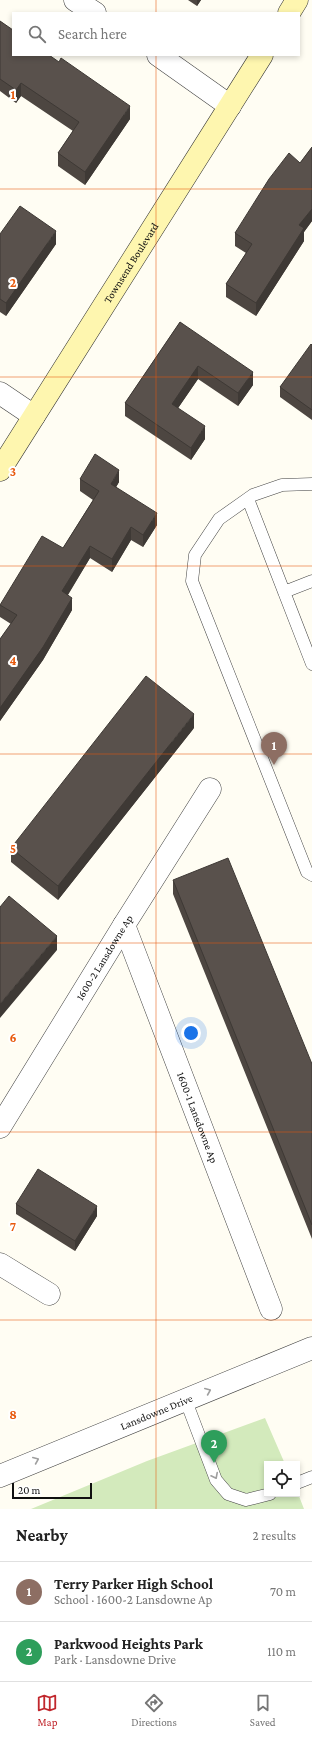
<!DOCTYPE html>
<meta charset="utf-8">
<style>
:root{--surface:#fff;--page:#f6f6f6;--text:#222;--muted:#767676;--line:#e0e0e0;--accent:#c1272d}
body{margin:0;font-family:"Crimson Pro",serif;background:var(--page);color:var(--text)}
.controls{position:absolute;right:12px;bottom:12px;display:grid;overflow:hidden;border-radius:0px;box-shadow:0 2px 6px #0003}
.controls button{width:36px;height:36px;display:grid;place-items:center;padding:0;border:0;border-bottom:1px solid var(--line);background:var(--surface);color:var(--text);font:20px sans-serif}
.scale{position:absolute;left:12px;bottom:10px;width:80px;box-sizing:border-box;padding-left:4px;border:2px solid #101010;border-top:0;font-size:11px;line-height:14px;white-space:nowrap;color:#101010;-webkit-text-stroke:3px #fff;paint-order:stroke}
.you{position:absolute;left:191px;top:1033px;width:14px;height:14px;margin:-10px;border:3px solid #fff;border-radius:50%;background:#1a73e8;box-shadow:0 0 0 6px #1a73e833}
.badge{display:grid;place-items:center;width:26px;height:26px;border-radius:50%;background:var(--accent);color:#fff;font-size:13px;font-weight:700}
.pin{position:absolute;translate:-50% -33px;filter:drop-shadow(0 1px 2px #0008)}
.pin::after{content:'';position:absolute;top:21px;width:14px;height:12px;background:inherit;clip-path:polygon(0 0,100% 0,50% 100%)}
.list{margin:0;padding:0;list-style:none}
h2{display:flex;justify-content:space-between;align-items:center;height:52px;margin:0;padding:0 16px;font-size:17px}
h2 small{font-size:13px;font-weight:400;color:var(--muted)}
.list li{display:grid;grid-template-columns:26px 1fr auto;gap:12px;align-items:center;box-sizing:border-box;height:60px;padding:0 16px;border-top:1px solid var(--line)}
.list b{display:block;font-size:15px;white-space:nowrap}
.list p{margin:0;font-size:13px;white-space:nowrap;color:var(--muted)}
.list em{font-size:13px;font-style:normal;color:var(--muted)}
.icon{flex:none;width:22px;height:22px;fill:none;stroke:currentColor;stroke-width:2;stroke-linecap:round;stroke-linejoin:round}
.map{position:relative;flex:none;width:312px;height:1509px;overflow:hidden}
.search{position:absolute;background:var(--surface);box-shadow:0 2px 6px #0003;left:12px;right:12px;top:12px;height:44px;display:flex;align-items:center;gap:10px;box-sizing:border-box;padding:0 14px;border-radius:0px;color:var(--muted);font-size:15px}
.sheet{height:172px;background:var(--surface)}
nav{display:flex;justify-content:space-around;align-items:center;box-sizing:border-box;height:56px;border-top:1px solid var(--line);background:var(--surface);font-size:11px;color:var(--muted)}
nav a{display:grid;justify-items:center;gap:2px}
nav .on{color:var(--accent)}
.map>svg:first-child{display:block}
.green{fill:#d3eabc}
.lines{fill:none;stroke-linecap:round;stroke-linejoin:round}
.lane-casing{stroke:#434343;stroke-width:13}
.street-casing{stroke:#434343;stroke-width:23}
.secondary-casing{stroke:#323232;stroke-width:23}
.lane{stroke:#fff;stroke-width:12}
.street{stroke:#fff;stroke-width:22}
.secondary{stroke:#fef6af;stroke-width:22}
.wall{fill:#4d4641}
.shaded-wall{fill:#3e3935}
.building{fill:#59514c;stroke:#3e3935}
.oneway{stroke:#9f9f9f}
.grid{fill:none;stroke:#e8590c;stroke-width:1;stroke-opacity:0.55}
.labels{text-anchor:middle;stroke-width:4;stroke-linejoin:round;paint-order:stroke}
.street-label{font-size:11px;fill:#101010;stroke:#fff}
.grid-label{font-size:13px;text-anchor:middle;font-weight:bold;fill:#e8590c;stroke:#fff;stroke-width:4;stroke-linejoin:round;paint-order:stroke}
</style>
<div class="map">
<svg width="312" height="1509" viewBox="0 0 312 1509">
<rect width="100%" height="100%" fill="#fffdf3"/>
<!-- green -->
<path class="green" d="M265,1418l20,46h-18v30h30v-3l7,18h-273l116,-48z"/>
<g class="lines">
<!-- lane casing -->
<g class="lane-casing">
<path id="lane" d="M312,484l-30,1 -29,10 -34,24 -24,36 -3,26 115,291 5,3
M248,499l64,165
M284,592l28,-11
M186,1401l30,79 12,14 18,6 24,-6
M297,1483l15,-6"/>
</g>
<!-- street casing -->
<g class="street-casing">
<g id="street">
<path d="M75,0l20,13"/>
<path d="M158,55l72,51"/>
<path d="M0,393l34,23"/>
<path id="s1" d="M124,925l147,384"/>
<path id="s2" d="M0,1127l124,-202 86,-136"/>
<path d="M0,1264l49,30"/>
<path id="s3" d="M0,1476l312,-128"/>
</g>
</g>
<!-- secondary casing -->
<g class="secondary-casing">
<g id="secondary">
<path d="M289,13l8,-13"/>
<path id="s4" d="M0,470l262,-415"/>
</g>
</g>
<!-- lane -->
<use href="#lane" class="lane"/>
<!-- street -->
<use href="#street" class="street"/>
<!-- secondary -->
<use href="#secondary" class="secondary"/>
</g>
<!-- wall -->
<path class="wall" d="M188,0h13l-4,6z
M0,21l130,98 -45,66 -27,-19v-13l15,-22 -52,-35 -5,7 -16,-12z
M312,147v74l-8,11v9l-48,75 -30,-19v-13l20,-31 -11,-7v-13l65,-70z
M0,234l56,10 -50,72 -6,-4z
M180,322l73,63 -15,21 -40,-27 -20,29 27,31 -14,21 -66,-44v-13z
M312,345v75l-32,-23v-10z
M80,479l39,3 -3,5 41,38 -14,22 -12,-7 -19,32 -22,-14 -22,37 4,15 -29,50 -43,61v-82l11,-15 -11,-7v-12l63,-57 30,-48 -13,-9z
M194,728l-136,172 -47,-38v-14z
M173,880l139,184v175l-139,-345z
M16,1204l81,12 -22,35 -59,-37z"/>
<!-- shaded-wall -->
<path class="shaded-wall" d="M197,0h4l-4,6z
M21,83v13l-5,7v-13z
M130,106v13l-45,66v-13z
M312,209v12l-8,11v9l-48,75v-13l43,-78z
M56,231v13l-50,72v-13z
M198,366v13l-26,38v-13z
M253,372v13l-15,21v-13z
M205,426v13l-14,21v-12z
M119,470v12l-8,14v-12z
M157,513v12l-14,22v-12z
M131,527v13l-19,32v-13z
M90,546v12l-28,46v-13z
M72,598v12l-29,50 -43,61v-13z
M194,714v14l-136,172v-14z
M57,936v14l-57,68v-14z
M97,1206v10l-22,35v-10z"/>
<!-- building -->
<path class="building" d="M0,21l13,9v25h36l10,7 2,-4 69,48 -45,66 -27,-19 21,-31 -58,-39 -5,7 -16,-11z
M312,147v62l-13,16 5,3 -48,75 -30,-19 26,-40 -17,-11 34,-54 20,-26 11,10z
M20,206l36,25 -50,72 -6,-4v-65z
M180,322l73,50 -15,21 -40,-27 -26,38 33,22 -14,22 -66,-45z
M311,344l1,1v65l-32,-23z
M95,454l24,16 -8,14 46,29 -14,22 -12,-8 -19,32 -22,-13 -28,45 10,7 -29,49 -43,61v-69l17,-24 -17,-10 42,-69 21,12 36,-57 -19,-12z
M146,676l48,38 -136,172 -47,-38z
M228,858l84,206v161l-139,-345z
M9,896l48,40 -57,68v-97z
M38,1169l59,37 -22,35 -59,-37z"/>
<!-- one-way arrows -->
<defs><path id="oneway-chevron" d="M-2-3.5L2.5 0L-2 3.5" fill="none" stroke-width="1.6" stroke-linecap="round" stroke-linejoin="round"/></defs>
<g class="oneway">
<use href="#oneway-chevron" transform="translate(208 1391) rotate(-23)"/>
<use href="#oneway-chevron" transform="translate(36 1460) rotate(-23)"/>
<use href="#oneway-chevron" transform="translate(215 1476) rotate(63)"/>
</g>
<!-- grid -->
<path class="grid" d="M156,0v13M156,55v1454M0,189h312M0,377h312M0,566h312M0,754h312M0,943h312M0,1132h312M0,1320h312"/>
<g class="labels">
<!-- street labels -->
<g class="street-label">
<text dy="4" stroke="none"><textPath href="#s4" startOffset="245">Townsend Boulevard</textPath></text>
<text dy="4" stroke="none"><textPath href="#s2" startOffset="199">1600-2 Lansdowne Ap</textPath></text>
<text dy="4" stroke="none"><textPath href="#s1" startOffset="206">1600-1 Lansdowne Ap</textPath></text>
<text dy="4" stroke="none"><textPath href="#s3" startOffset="169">Lansdowne Drive</textPath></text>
</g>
</g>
<g class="grid-label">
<text x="13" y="99">1</text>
<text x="13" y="287">2</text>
<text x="13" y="476">3</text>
<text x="13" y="665">4</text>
<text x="13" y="853">5</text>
<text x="13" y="1042">6</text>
<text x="13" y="1231">7</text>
<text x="13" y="1419">8</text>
</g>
</svg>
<div class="controls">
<button><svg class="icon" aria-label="locate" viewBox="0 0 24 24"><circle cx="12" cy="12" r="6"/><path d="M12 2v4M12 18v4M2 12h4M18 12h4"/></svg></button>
</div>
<div class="scale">20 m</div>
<div class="you"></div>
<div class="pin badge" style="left:274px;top:765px;background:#8d6e63">1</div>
<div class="pin badge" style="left:214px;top:1463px;background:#2e9e5b">2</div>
<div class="search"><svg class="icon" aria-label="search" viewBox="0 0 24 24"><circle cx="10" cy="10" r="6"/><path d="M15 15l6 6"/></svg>Search here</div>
</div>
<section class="sheet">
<h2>Nearby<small>2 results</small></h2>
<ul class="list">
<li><span class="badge" style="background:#8d6e63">1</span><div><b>Terry Parker High School</b><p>School · 1600-2 Lansdowne Ap</p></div><em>70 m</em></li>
<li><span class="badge" style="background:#2e9e5b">2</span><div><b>Parkwood Heights Park</b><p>Park · Lansdowne Drive</p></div><em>110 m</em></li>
</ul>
</section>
<nav>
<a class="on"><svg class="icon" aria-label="map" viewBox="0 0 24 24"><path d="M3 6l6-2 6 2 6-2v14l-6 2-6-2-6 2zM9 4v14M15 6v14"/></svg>Map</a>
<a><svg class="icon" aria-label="directions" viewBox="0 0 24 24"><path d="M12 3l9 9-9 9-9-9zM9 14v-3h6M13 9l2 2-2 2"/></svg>Directions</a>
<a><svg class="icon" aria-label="saved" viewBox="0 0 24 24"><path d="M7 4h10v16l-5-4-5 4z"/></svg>Saved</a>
</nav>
